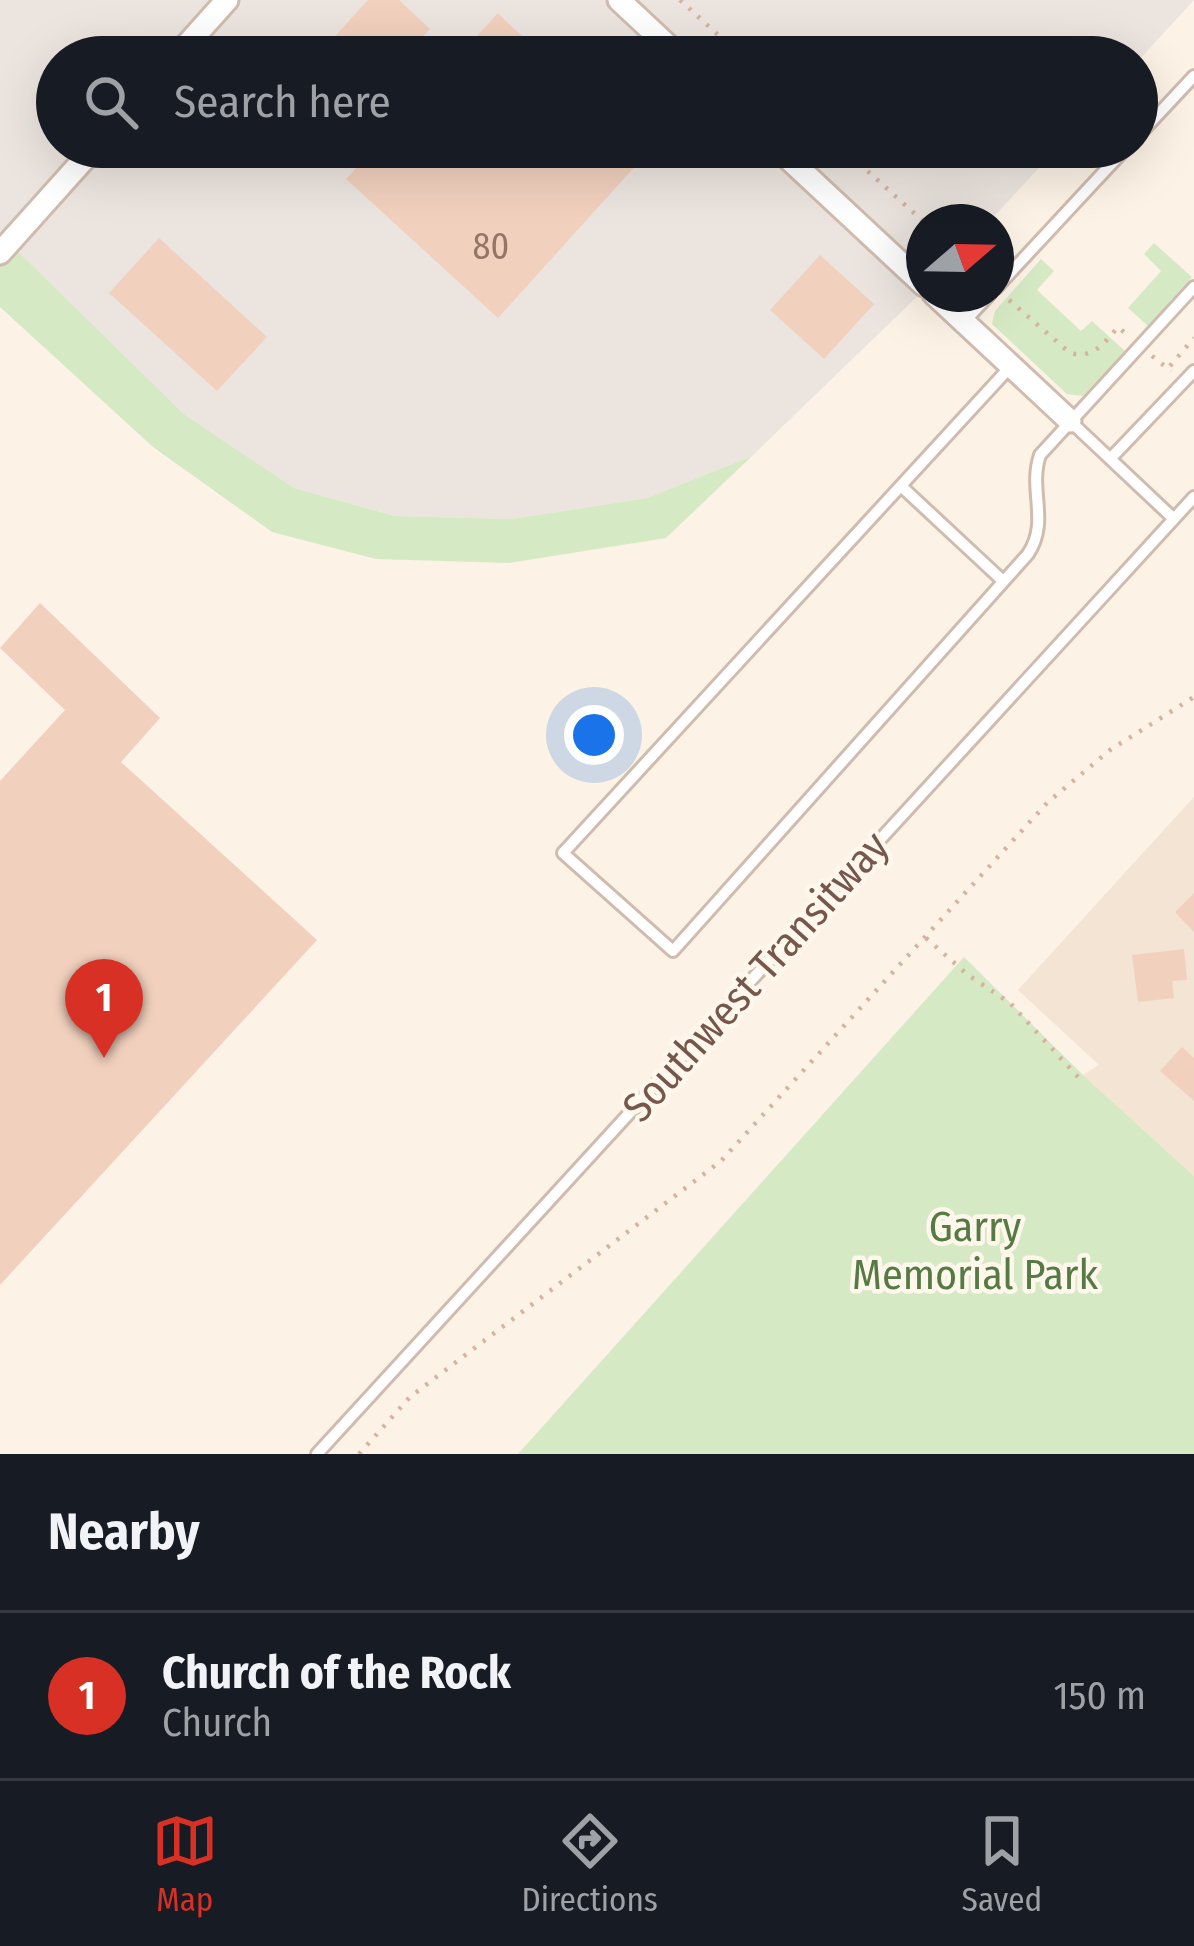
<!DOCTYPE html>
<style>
:root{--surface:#171b24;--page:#20242c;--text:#f1f3f6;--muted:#9ea1a6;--line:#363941;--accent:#d93025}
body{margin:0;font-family:"Fira Sans Condensed",sans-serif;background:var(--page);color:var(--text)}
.compass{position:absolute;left:906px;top:204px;width:108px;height:108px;border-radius:50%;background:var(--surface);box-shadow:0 12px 48px #0002;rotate:70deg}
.you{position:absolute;left:594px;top:735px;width:42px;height:42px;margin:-30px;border:9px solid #fff;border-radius:50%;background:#1a73e8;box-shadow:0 0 0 18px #1a73e833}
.badge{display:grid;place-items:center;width:78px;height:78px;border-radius:50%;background:var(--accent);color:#fff;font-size:39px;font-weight:700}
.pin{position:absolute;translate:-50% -99px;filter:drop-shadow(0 3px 6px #0008)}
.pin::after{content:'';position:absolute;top:63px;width:42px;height:36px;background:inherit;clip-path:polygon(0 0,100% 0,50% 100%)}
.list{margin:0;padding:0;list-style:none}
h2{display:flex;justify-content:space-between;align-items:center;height:156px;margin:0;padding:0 48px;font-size:51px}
h2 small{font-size:39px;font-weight:400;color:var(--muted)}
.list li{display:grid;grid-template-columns:78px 1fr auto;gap:36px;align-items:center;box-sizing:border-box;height:168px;padding:0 48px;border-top:3px solid var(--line)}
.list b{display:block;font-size:45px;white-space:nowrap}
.list p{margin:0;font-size:39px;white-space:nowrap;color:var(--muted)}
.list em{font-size:39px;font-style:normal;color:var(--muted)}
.icon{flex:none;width:66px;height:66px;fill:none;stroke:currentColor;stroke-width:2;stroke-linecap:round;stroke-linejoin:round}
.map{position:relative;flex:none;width:1194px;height:1454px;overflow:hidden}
.search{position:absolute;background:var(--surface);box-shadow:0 12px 48px #0002;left:36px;right:36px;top:36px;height:132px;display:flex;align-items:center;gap:30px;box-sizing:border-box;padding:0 42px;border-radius:66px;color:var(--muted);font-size:45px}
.sheet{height:324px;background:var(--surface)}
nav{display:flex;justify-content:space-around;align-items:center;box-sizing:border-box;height:168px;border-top:3px solid var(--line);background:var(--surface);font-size:33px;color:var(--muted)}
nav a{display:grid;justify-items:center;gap:6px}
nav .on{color:var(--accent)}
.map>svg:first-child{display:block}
.residential{fill:#f4e4d4}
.industrial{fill:#ece5df}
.green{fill:#d5eac4}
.building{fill:#f1d0bd}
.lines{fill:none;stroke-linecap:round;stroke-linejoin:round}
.service-casing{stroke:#d0bcaf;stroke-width:16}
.minor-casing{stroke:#d0bcaf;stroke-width:27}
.path{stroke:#d6b3a0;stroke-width:4.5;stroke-dasharray:3 9;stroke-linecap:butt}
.service{stroke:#fff;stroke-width:10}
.minor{stroke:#fff;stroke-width:21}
.labels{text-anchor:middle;stroke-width:9;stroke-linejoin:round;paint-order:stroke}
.number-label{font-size:36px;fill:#947668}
.street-label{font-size:42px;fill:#75584b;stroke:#fff6ec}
.park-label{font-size:42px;fill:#557a42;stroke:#fff6ec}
</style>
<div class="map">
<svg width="1194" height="1454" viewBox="0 0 1194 1454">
<rect width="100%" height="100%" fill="#fcf2e5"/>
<!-- residential -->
<path class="residential" d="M1194,797v379l-111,-101 16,-10 -81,-75z"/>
<!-- industrial -->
<path class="industrial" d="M0,0h1194l-57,62v-5h-1080v90h1001l-69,75h-65v68l-172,166 -105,42 -136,21 -116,-3 -101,-28 -110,-74 -175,-170 -9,9z"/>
<!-- green -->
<path class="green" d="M9,243l175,171 110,74 101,28 116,3 136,-21 105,-42 -86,82 -157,25 -133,-4 -104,-27 -119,-85 -153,-140v-54z
M1154,243l38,34 -44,49 -20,-18 33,-37 -17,-17z
M1041,259l13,12 -17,19 44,41 11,-10 33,30 -42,45 -16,-2 -75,-70 3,-13z
M964,957l119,118 111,101v278h-676z"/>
<!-- building -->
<path class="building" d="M368,0h31l31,29 -25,28h-89z
M498,13l13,13 36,31h-89z
M376,147h269l4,4 -151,167 -152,-139z
M159,238l108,99 -50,54 -108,-98z
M820,255l54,49 -50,55 -54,-49z
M40,603l120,115 -39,44 196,178 -317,345v-504l65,-71 -65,-62z
M1194,893v39l-19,-20z
M1184,949l3,31 -15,1 2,17 -36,4 -6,-47z
M1182,1047l12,11v43l-34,-30z"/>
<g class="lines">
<!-- service casing -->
<g class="service-casing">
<path id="service" d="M1137,137l57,-61
M996,288l131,-141
M964,322l26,-28
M1011,366l-448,487 110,98 355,-397c22,-33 0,-64 12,-99l154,-168
M1070,421l104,98
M1110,459l84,-88
M901,486l102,95
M317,1454l877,-957"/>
</g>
<!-- minor casing -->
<g class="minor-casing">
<path id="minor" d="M619,0l61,57
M176,57l51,-57
M776,147l148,138
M0,253l95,-106
M934,294l136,127"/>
</g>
<!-- path -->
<path class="path" d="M680,0l62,57
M841,147l83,75
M1009,300l61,53c24,6 34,-10 48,-26l7,6
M1152,356l19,15
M1170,366l24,-28
M926,938l42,37 42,28 68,74
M359,1454l51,-57 311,-236 326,-358 63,-53 84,-53"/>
<!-- service -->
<use href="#service" class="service"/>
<!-- minor -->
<use href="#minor" class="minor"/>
</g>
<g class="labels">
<!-- number labels -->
<g class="number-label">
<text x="491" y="259">80</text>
</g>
<!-- street labels -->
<g class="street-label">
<text transform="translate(755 976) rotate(-48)" y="15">Southwest Transitway</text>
</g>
<!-- park labels -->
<g class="park-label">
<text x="975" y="1241">Garry<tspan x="975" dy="48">Memorial Park</tspan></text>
</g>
</g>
</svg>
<svg class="compass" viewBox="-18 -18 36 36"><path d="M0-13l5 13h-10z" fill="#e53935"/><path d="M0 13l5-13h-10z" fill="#9ea1a6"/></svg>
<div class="you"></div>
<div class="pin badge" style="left:104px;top:1058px">1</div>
<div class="search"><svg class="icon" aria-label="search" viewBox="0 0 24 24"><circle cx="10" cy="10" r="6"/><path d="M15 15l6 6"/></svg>Search here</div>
</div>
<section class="sheet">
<h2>Nearby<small></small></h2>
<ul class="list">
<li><span class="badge">1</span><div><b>Church of the Rock</b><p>Church</p></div><em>150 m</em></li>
</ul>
</section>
<nav>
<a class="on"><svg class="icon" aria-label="map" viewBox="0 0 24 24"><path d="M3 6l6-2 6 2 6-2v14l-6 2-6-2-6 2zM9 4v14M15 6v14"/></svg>Map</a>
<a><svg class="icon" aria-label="directions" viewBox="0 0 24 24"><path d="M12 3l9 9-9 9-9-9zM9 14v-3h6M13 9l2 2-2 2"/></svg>Directions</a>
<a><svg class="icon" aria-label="saved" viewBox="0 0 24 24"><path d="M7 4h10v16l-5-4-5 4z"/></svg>Saved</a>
</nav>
